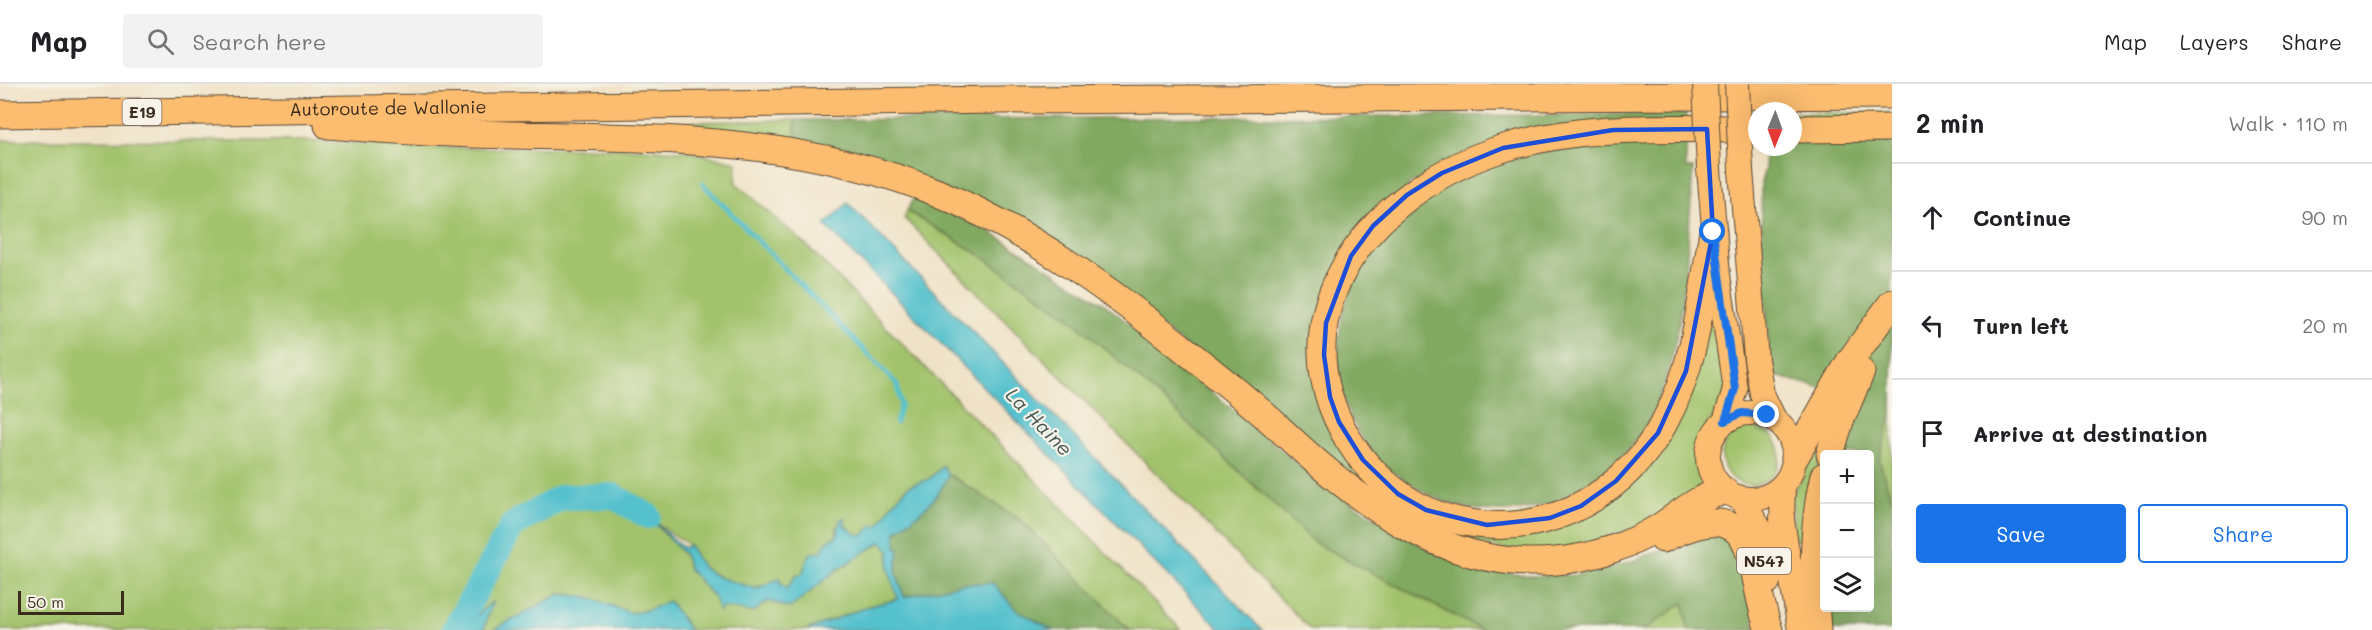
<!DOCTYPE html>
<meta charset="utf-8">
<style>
:root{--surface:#fff;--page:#f2f2f2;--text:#202124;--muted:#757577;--line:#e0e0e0;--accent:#1a73e8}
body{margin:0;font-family:Mali,sans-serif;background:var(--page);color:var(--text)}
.controls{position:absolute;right:18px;bottom:18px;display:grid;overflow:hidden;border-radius:6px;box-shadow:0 6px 24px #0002}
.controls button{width:54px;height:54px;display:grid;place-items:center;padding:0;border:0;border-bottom:2px solid var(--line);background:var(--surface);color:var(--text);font:30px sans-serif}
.compass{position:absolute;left:1748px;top:18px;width:54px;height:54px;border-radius:50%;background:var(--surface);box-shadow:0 6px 24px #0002;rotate:181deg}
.scale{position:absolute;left:18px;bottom:15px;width:106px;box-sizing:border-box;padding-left:6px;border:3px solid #3b2a1e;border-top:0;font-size:16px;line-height:21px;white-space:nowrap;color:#3b2a1e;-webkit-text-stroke:4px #f7f3e8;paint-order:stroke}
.stop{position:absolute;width:18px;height:18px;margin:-14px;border:4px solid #1a73e8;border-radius:50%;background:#fff}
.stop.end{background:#1a73e8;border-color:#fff;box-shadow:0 2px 6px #0008}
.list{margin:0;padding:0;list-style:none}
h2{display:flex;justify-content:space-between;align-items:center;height:78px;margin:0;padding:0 24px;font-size:26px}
h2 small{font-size:20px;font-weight:400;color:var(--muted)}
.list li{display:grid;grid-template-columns:39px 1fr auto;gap:18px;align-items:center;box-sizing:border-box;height:108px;padding:0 24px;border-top:2px solid var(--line)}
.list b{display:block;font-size:22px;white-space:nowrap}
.list em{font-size:20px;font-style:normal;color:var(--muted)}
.actions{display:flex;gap:12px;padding:18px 24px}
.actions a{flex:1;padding:14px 0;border:2px solid var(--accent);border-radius:6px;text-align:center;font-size:21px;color:var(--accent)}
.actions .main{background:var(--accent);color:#fff}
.icon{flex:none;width:33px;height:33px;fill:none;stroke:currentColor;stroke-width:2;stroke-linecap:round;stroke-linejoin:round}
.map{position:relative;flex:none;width:1892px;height:546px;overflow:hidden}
header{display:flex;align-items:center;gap:36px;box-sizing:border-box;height:84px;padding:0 30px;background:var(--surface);border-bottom:2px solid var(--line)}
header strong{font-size:28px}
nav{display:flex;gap:33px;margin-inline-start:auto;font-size:21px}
.search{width:420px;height:54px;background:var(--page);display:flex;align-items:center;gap:15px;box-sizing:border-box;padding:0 21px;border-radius:6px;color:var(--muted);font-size:22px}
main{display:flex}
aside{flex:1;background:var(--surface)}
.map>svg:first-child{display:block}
.green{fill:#a2c36c;stroke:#6e7645;stroke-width:1.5}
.forest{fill:#81a960;stroke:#5e6a3f;stroke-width:1.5}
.water{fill:#55c1cd;stroke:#487676;stroke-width:1.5}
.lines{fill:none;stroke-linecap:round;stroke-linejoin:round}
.stream{stroke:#55c1cd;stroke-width:4.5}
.river{stroke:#55c1cd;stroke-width:26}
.major-casing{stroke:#564637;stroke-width:26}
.highway-casing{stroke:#564637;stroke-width:29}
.major{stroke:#fcbd6f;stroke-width:24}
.highway{stroke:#fcbd6f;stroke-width:27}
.major-bridge-casing{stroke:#564637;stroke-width:26;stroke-linecap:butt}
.major-bridge{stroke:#fcbd6f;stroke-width:24}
.route{stroke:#1a73e8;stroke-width:8}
.marked{fill:none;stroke:#1d4ed8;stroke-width:4.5;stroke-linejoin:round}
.labels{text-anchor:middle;stroke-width:4.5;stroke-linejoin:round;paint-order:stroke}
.shield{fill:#f7f3e8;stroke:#73665b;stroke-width:1.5}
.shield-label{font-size:16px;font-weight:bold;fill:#3b2a1e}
.street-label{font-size:18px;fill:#3b2a1e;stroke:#f7f3e8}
.water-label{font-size:20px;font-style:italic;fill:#435753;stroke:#f7f3e8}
</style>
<header>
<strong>Map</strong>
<div class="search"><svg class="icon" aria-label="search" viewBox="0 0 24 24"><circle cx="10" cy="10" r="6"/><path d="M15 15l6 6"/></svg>Search here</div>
<nav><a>Map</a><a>Layers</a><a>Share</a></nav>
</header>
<main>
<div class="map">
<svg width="1892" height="546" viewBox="0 0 1892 546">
<rect width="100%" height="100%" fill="#f7f3e8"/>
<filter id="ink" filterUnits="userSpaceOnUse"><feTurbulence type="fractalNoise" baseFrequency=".0167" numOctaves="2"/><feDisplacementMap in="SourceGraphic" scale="12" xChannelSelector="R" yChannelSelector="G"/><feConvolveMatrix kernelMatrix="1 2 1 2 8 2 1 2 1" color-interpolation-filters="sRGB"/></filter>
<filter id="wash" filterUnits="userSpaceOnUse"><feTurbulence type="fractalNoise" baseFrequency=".008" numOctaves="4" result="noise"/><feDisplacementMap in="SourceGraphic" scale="24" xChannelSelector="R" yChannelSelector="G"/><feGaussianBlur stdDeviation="1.35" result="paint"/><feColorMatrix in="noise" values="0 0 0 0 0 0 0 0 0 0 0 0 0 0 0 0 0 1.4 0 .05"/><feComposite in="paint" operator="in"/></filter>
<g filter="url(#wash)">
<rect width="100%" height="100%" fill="#f0e2c6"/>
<!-- green -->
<path class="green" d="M1793,29h99v8l-99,1z
M795,36l1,25 -151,-15 1,-7z
M0,56l308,1 133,7h176l69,3 51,11 -1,21 70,62 375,385h-52l-108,-110 -73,-46 -5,-8 -14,13 -20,7 -16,17 -15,24 -14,8 -8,-1 -12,-9 -7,2v9l-11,6 -4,9 -12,3 -8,20 -6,2 -9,12 -6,-4 -1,-6c-17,11 -33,9 -52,15l-9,-16 -17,-9 -13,-23 -38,-26 33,35 5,15 34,38 30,5 15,-11 22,7c29,-24 57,-48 91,-66l8,7v21l10,29 -33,8 -59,23h-117l-21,-28 -21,8 -17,3 -43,-16 -28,-3 -67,36h-10l9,-28 -32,28h-460z
M907,127l73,44 89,62 100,88 146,138 167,87h-171l-407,-412z
M1718,240l10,57 -7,29 -16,17 -7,19v24l6,16 -58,38 -71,24 -51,5 -66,-14 -112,-66 9,-13 120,70 144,-43 87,-160z
M1892,328v89l-13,-41z
M1824,337l-3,33 -16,86h-11l-2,-46 11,-18 4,-20z
M1722 372a29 29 0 1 1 58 0a29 29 0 1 1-58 0Z
M1684,518l4,28h-44z"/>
<!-- forest -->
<path class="forest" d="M1686,30v8l-78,1 -197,60 -92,137 36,140 -9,13 -286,-226 -264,-102 -1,-25z
M1686,58v26l7,1c-6,83 -6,166 -40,243 -16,38 -67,80 -106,92 -42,13 -90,8 -128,-15 -14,-9 -30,-18 -42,-31 -59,-66 -47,-163 9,-226 18,-21 44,-38 69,-51 71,-37 153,-38 231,-39z
M1793,58h99v270l-13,48 13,41v129h-61l-2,-22h41v-154h-29l-2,-62 -68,-17 -9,-122 -1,-71 4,-13 -2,-22h30z
M914,114l73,32 119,75 224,185 98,60 53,19 48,7 46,-1 49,-11 89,-34 26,15 17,85h-68l-4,-27 -40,27h-162l-167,-87 -146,-138 -100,-88 -89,-62 -73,-44z
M948,390l73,46 108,110h-77l-37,-21 -22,-26 -32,1 -57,13 -8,-24 3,-24 -3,-3v-15c22,-17 43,-30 52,-57z"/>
<!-- water -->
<path class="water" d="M848,119l414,427h-41l-396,-405z
M943,382l5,8c-9,27 -30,40 -52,57v15l3,3 -3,24 8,24 57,-13 32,-1 22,26 37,21h-245l59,-23 32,-8 -9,-29v-21l-8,-7 -43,27 -48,39 -22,-7 -15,11 -30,-5 -4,4 -5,-14 -25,-28 -5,-15 -36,-38 36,32 5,-3 14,23 15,9 39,12 23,-11 1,6 6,4 9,-12 6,-2 8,-20 12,-3 4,-9 11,-6 3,-16 6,-3 -2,8 12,9 8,1 7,-9h7l15,-23 16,-17 20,-7z
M560,510l28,3 43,16 17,-3 21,-9 21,29h-197z
M493,517l-10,29h-22z"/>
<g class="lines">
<!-- stream -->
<path class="stream" d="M702,99l195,201 4,20 -5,19"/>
<!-- river -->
<path class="river" d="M454,546l59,-105 49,-28 51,-1 35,20"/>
</g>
</g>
<g filter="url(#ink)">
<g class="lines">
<!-- major casing -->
<g class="major-casing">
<path id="major" d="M1709,85l9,106 17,114 -10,32
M1741,86l15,189 6,35 12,25
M1708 372a43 43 0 1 1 86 0a43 43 0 1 1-86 0Z
M1783,401l-1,35 18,110
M1740,414l19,29 9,55"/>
</g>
<!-- highway casing -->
<g class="highway-casing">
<g id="highway">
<path id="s1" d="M0,30l998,-14 894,-5"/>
<path d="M328,41c61,5 123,9 185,10 146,3 287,2 425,58 91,38 171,96 247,157 32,26 65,51 95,79 75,71 166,143 276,132 35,-3 73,-15 102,-33 24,-15 39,-31 67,-37"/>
<path d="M1793,45l99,-1"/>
<path d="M1713,148c-12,64 -16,131 -48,189 -23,44 -63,79 -109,95 -35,12 -73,12 -109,2 -40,-12 -77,-42 -99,-79 -77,-130 29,-251 153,-290 82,-26 171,-20 256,-20"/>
<path d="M1830,370l10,-33 21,-49"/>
<path d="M1795,373l55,-96 42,-58"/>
<path d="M1663,455c101,-51 83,29 106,91"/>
<path d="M1817,546c-4,-51 -5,-104 7,-154"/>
</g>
</g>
<!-- major -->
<use href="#major" class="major"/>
<!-- highway -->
<use href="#highway" class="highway"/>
<!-- major-bridge casing -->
<g class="major-bridge-casing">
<path id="major-bridge" d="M1705,0l4,85
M1737,0l4,86"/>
</g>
<!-- major-bridge -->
<use href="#major-bridge" class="major-bridge"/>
</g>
</g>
<g class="lines" filter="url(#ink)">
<!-- route -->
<path class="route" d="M1713,148l22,157 -10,32 17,-8 25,2"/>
</g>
<!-- marked area -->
<path class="marked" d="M1707,45l6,103 -27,139 -28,62 -42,48 -35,25 -31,12 -63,7 -61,-15 -28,-16 -35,-34 -24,-38 -9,-25 -6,-42 2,-32 25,-67 22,-30 34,-31 35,-22 61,-25 110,-18z"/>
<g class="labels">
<!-- shield labels -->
<g class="shield">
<rect x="122.5" y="15" width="39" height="26" rx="4.5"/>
<rect x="1737" y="464" width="54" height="26" rx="4.5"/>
</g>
<g class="shield-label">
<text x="142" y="34">E19</text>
<text x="1764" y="483">N547</text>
</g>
<!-- street labels -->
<g class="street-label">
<text dy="6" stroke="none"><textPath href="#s1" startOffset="388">Autoroute de Wallonie</textPath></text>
</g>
<!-- water labels -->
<g class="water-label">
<text transform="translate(1039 338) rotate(46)" y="7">La Haine</text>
</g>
</g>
</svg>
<div class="controls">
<button>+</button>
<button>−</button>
<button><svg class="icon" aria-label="layers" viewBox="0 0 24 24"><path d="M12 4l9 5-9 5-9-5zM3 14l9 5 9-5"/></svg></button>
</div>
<svg class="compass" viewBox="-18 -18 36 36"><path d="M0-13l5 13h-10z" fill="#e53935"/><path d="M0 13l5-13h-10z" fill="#757577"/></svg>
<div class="scale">50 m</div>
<div class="stop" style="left:1713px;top:148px"></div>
<div class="stop end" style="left:1767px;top:331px"></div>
</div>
<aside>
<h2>2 min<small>Walk · 110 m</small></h2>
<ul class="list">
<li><svg class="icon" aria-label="ahead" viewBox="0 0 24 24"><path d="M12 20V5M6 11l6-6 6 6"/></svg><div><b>Continue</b></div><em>90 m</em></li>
<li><svg class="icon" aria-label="left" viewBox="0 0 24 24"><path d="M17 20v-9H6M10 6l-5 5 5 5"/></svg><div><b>Turn left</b></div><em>20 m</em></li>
<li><svg class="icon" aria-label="arrive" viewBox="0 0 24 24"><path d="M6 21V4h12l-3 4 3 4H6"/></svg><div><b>Arrive at destination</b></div></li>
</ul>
<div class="actions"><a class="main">Save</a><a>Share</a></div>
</aside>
</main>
